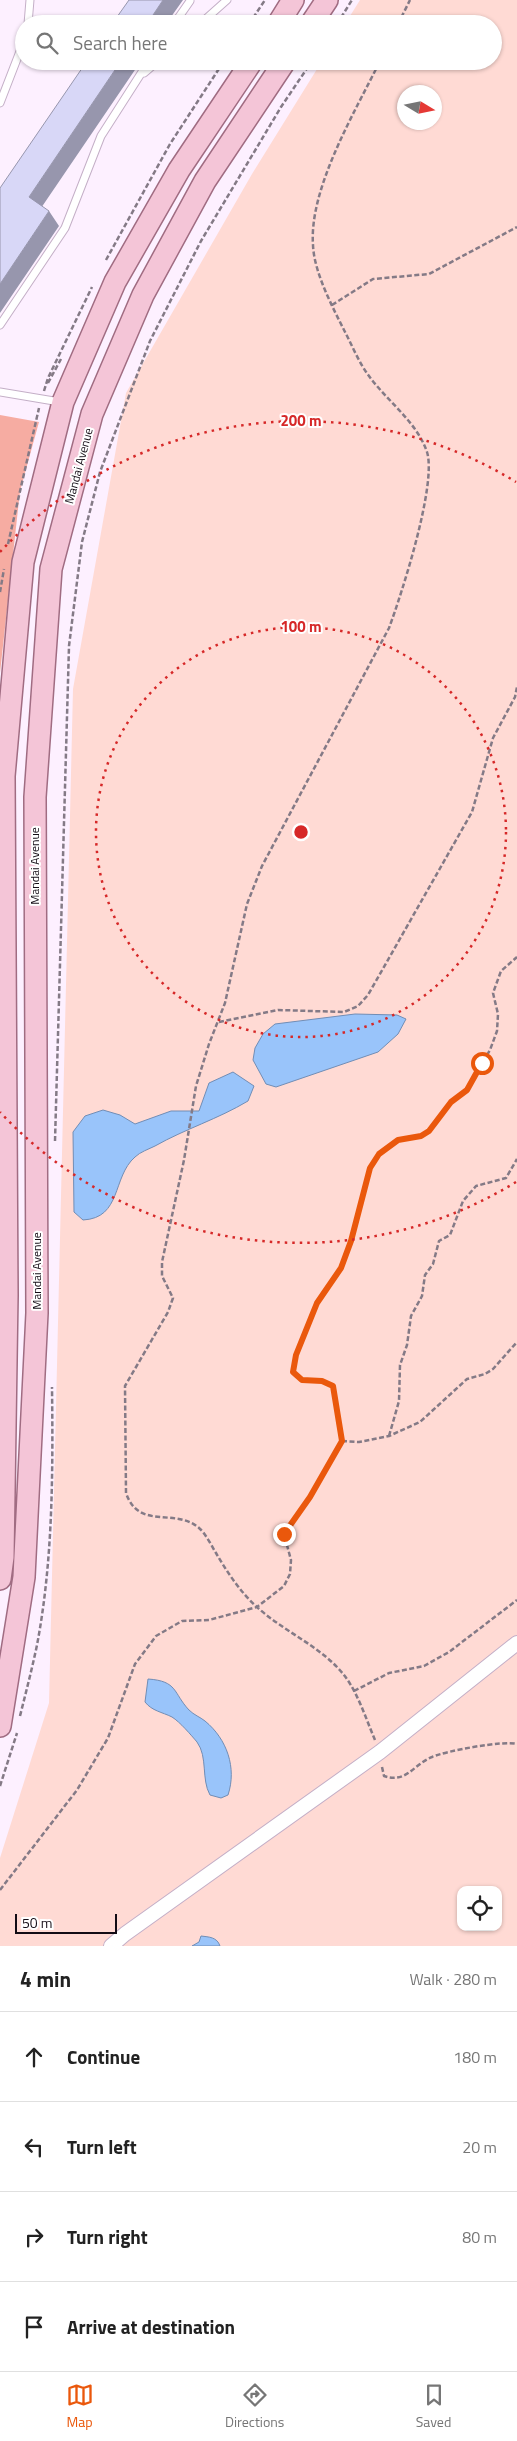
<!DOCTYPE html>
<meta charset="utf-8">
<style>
:root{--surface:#fff;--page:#f6f6f6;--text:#222;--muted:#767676;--line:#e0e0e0;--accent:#ea580c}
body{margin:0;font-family:"Titillium Web",sans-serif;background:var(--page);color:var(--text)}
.controls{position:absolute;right:15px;bottom:15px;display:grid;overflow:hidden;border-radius:10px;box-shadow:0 1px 4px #0004}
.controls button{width:45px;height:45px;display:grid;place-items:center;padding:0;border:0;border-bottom:1px solid var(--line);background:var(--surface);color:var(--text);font:25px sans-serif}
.compass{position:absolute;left:397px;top:85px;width:45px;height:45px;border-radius:50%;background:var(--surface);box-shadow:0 1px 4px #0004;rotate:100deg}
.scale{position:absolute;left:15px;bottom:12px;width:102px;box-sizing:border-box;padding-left:5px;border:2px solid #130c15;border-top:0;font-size:14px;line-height:18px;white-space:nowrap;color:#130c15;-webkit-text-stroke:4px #fff;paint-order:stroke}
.stop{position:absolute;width:15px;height:15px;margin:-11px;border:4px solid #ea580c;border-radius:50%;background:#fff}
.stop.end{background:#ea580c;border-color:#fff;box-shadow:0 1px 5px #0008}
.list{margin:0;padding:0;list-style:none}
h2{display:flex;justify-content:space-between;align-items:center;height:65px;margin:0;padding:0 20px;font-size:21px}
h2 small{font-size:16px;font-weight:400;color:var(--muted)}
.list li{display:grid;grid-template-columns:32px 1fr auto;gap:15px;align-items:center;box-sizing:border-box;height:90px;padding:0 20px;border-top:1px solid var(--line)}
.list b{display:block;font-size:19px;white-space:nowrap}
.list em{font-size:16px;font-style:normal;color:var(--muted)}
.icon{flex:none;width:28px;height:28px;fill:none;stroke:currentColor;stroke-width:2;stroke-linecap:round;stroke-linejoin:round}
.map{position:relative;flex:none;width:517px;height:1946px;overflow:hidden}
.search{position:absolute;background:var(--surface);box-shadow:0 1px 4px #0004;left:15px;right:15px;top:15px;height:55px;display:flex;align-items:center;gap:12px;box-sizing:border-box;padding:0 18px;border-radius:28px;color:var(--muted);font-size:19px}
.sheet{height:425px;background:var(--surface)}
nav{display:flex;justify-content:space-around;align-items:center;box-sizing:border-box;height:70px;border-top:1px solid var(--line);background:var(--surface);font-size:14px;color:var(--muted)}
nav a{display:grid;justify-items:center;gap:2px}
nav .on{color:var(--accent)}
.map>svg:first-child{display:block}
.green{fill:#ffdad4;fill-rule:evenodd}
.forest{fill:#f6aca2}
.water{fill:#99c4fa;stroke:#718db5}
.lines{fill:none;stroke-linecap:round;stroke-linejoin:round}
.service-casing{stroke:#c4afc7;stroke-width:9}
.minor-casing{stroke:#c4afc7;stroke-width:16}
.primary-casing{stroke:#a06c82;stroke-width:24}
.path{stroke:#847a86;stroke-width:2.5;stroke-dasharray:5 2.5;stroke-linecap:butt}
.service{stroke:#fff;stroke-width:7}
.minor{stroke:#fff;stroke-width:14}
.primary{stroke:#f4c5d7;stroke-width:21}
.shaded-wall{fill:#9796ad}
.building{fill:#d8d7f7;stroke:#9796ad}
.route{stroke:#ea580c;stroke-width:6}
.ring{fill:none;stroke:#d62828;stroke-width:2.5;stroke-dasharray:2.5 5}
.labels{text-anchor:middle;stroke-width:4;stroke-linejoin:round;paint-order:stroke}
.street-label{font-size:12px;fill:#130c15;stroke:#fff}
.centre{fill:#d62828;stroke:#fff;stroke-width:2.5}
.ring-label{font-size:15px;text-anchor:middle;font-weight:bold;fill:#d62828;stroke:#fff;stroke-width:4;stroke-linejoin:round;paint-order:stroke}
</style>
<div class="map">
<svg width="517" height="1946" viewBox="0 0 517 1946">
<rect width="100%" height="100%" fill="#fdf0ff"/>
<!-- green -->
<path class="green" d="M360,0h157v1946h-517v-88l49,-155 24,-1014 53,-296 126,-219 70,-113h171v-37h-148zM404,92h30v30h-30zM461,1890h37v37h-37z"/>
<!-- forest -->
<path class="forest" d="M0,415l39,7 -19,69 -20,182z"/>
<!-- water -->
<path class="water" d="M355,1014l42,1 9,4 -8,15 -20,18 -102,35 -10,-3 -13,-24 2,-12 8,-14 12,-10z
M233,1072l21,14 -6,15c-30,18 -63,28 -93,45 -6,3 -15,6 -20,11 -23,20 -13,61 -52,63l-9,-8 -1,-80 12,-16 18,-6 17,5 15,9 36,-13h28l10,-28z
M148,1679c30,2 25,14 41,31 5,5 11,7 16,11 22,18 32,47 23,74l-7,3 -11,-3c-9,-16 -2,-38 -13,-53 -6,-7 -17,-20 -25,-25 -10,-5 -20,-6 -27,-15z
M201,1936c8,1 16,1 19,10h-28l7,-4z"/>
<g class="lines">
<!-- service casing -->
<g class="service-casing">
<path id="service" d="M28,24l2,-24
M174,24l16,-23
M200,24l27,-24
M144,73l14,-12
M0,103l24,-62
M0,325l65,-97 36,-92 48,-75
M0,392l60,10"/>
</g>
<!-- minor casing -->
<g class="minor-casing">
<path id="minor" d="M111,1946l14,-12 255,-182 137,-109"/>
</g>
<!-- primary casing -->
<g class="primary-casing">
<path id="primary" d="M278,24l15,-24
M311,24l16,-24
M0,1579l3,-22 4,-262 -3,-519 19,-214 40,-160 52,-120 64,-112 73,-109
M0,1726l24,-149 13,-264 -2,-516 16,-228 41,-155 51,-119 62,-114 80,-120"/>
</g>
<!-- path -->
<path class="path" d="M249,24l16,-24
M337,24l15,-24
M398,24l12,-24
M106,260l64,-116 54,-83
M332,305l41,-26 56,-5 88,-47
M48,383l13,-24
M44,391l4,-13 44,-91
M8,544l31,-136
M0,592l4,-23
M219,1022l59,-12 66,2 14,-6 10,-11 104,-183 21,-74 22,-41 2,-10
M55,1141l14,-495 13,-104 18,-70 50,-131 51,-100 80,-134 31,-46
M389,1436l10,-35 1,-36 7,-20 4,-29 11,-20 3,-21 8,-11 6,-23 11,-6 13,-34 13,-15 30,-8 11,-19
M342,1441l17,1 30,-6 31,-14 47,-43 18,-5 8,-5 24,-27
M354,1691l35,-18 35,-7 25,-14 68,-52
M20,1716c6,-24 12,-47 17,-71 16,-84 16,-173 15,-258
M375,1740c-9,-21 -17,-47 -31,-65 -23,-29 -60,-43 -87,-68 -16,-14 -30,-35 -41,-54 -5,-8 -10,-19 -17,-25 -24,-21 -60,3 -73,-35l-1,-107 43,-74 5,-14 -11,-22v-14l22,-102 12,-74 13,-42 16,-41 22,-99 15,-38 127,-238c13,-35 48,-144 38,-176 -10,-30 -40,-51 -58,-76 -10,-13 -17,-31 -25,-46 -12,-24 -30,-58 -31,-85 -4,-57 42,-133 67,-184
M382,1767l2,9c22,8 30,-12 48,-19 13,-6 73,-17 85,-13
M0,1786l17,-53
M0,1890l77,-100 31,-52 27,-74 21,-28 26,-15 27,-1 48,-13 27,-21 6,-12 1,-14 -7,-26 26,-37 32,-56 -9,-55 -11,-5 -20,-1 -9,-8 3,-17 21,-52 24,-35 10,-27 19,-73 9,-14 19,-14 23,-4 8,-5 22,-29 16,-12 23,-40 7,-19 1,-17 -5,-21 8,-22 16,-14"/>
<!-- service -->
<use href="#service" class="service"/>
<!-- minor -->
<use href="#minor" class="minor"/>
<!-- primary -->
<use href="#primary" class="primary"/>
</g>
<!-- shaded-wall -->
<path class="shaded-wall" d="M163,0h20l-17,24h-19z
M121,61h20l-102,150 -10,-14z
M49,211l10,15 -59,87v-29z"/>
<!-- building -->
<path class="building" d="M129,0h34l-16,24h-35z
M87,61h34l-92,136 20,14 -49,73v-96z"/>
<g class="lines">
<!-- route -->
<path class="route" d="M284,1534l26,-37 32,-56 -9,-55 -11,-5 -20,-1 -9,-8 3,-17 21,-52 24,-35 10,-27 19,-73 9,-14 19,-14 23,-4 8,-5 22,-29 16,-12 15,-27"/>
</g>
<!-- distance rings -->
<g class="ring">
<circle cx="301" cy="832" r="205"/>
<path d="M516 1182A411 411 0 0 1 0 1112M0 552A411 411 0 0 1 516 482"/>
</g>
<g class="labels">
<!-- street labels -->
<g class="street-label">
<text transform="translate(79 466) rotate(-75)" y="4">Mandai Avenue</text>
<text transform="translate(35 866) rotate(-90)" y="4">Mandai Avenue</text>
<text transform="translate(37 1271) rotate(-90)" y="4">Mandai Avenue</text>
</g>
</g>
<circle cx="301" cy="832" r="8" class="centre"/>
<g class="ring-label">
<text x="301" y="426">200 m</text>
<text x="301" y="632">100 m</text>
</g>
</svg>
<div class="controls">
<button><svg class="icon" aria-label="locate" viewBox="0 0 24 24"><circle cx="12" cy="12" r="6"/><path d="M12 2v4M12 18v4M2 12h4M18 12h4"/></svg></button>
</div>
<svg class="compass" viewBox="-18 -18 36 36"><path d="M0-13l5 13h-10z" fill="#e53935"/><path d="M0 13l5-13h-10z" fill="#767676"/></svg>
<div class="scale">50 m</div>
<div class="stop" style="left:482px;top:1063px"></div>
<div class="stop end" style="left:284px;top:1534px"></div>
<div class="search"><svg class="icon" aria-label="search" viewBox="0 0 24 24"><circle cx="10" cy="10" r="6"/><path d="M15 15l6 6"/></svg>Search here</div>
</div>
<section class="sheet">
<h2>4 min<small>Walk · 280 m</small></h2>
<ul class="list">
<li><svg class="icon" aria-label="ahead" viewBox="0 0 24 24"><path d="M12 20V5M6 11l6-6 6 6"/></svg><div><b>Continue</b></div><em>180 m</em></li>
<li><svg class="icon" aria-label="left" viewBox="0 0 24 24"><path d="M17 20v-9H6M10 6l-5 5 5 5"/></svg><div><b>Turn left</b></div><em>20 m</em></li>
<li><svg class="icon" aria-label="right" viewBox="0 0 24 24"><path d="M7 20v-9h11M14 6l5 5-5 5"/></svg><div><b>Turn right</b></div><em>80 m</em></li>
<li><svg class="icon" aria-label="arrive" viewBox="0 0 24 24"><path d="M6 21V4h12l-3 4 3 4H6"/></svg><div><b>Arrive at destination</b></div></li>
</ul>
</section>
<nav>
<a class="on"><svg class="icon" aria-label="map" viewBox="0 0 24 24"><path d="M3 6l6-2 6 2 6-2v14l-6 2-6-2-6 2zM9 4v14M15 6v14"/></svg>Map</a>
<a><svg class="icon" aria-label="directions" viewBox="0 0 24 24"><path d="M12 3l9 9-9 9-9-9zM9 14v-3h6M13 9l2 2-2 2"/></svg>Directions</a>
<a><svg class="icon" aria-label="saved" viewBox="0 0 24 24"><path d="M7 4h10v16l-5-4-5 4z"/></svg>Saved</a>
</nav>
